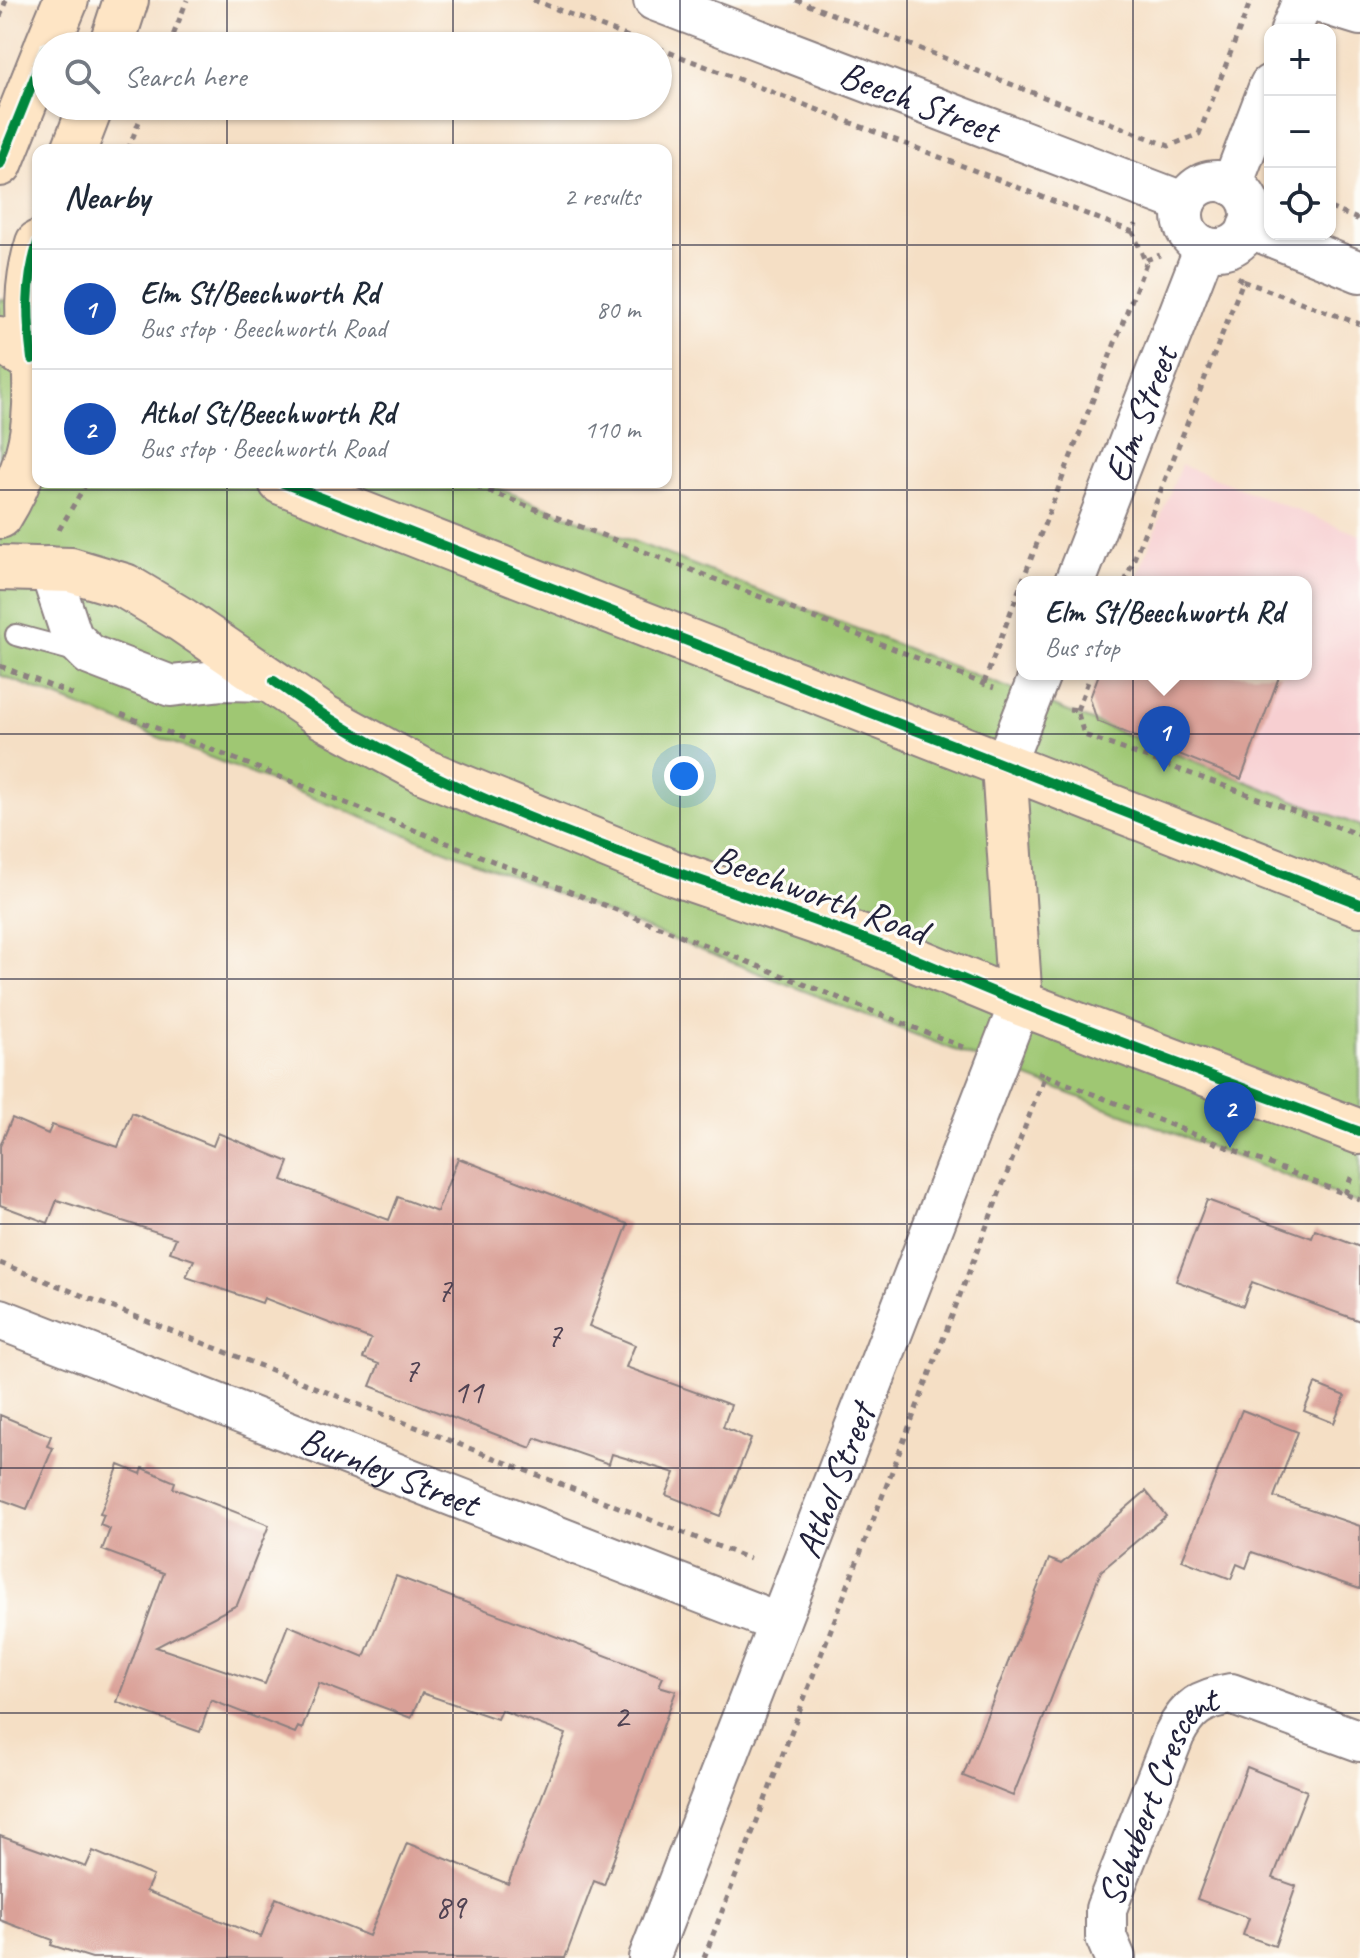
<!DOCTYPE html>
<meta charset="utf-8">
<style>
:root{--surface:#fff;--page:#f6f6f7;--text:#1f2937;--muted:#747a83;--line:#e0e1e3;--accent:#2563eb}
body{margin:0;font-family:Caveat,sans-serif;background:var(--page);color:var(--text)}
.controls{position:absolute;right:24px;top:24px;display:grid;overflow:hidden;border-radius:16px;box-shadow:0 2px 6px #0004}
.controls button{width:72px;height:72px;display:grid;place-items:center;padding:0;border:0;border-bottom:2px solid var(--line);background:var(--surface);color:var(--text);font:40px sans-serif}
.you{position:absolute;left:684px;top:776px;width:28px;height:28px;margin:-20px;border:6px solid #fff;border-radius:50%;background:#1a73e8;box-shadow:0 0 0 12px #1a73e833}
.badge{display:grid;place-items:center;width:52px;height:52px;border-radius:50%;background:var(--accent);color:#fff;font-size:26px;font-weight:700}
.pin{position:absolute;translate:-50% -66px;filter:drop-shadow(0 2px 4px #0008)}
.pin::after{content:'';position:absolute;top:42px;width:28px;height:24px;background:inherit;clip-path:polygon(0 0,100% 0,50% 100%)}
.popup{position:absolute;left:1016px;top:576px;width:296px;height:104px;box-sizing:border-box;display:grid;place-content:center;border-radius:16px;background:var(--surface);filter:drop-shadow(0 2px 6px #0005);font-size:26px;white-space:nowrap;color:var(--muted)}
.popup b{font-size:30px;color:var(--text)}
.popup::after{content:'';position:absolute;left:50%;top:100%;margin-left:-16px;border:16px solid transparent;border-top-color:var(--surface)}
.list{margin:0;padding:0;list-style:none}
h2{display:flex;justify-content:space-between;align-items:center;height:104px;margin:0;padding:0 32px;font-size:34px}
h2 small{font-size:26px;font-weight:400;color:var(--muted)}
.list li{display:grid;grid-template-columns:52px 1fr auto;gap:24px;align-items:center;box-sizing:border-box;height:120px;padding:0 32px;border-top:2px solid var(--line)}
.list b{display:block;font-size:30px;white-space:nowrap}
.list p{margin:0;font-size:26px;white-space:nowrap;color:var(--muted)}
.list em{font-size:26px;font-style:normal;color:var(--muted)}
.icon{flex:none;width:44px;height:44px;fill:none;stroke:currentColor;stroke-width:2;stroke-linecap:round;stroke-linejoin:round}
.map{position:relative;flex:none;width:1360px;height:1958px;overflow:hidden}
.search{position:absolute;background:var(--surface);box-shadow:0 2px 6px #0004;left:32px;top:32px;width:640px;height:88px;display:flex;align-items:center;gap:20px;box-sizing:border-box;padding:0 28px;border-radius:44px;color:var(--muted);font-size:30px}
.panel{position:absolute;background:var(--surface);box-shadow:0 2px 6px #0004;left:32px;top:144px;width:640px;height:344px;border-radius:16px}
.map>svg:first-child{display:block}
.built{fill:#f7cfd1}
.green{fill:#9fc773;stroke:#607457;stroke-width:2}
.building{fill:#daa198}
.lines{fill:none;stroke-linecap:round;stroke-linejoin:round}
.lane-casing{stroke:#8c8080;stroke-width:24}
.street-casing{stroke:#8c8080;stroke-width:44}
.secondary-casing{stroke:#8c8080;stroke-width:48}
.path{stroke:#8c8080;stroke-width:5;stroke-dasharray:6 6;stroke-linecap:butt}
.lane{stroke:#fff;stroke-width:20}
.street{stroke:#fff;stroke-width:40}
.secondary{stroke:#fee5c5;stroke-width:44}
.cycleway-casing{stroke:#fdfcf7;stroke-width:15}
.cycleway{stroke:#00873e;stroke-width:10}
.grid{fill:none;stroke:#22223b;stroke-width:2;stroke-opacity:0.55}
.labels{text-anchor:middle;stroke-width:7;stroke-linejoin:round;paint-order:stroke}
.number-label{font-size:34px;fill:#504252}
.street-label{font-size:38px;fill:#22223b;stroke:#fdfcf7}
</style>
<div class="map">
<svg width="1360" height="1958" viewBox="0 0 1360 1958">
<rect width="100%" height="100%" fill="#fdfcf7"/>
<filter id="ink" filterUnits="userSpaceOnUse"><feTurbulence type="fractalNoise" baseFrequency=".0125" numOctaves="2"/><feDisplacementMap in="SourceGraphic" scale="16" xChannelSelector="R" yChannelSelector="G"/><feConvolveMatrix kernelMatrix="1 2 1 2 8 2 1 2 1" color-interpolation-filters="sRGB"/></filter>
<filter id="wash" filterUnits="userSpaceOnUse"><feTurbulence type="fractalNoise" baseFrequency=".006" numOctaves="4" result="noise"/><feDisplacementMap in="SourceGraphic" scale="32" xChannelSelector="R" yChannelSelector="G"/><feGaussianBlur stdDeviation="1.8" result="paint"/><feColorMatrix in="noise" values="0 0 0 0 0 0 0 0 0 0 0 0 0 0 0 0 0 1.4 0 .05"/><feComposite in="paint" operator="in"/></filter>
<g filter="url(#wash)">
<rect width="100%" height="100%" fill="#f5dfc5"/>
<!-- built -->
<path class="built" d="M1181,465l179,70v292l-263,-106 -7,-23 9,-24h207v-92h-171z"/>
<!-- green -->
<path class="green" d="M0,299l38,12v171h444l878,344v378l-408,-155 -952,-374z"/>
<g id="blocks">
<!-- building -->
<path class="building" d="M1099,674h181l-39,105 -144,-58 -7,-23z
M132,1113l81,33 5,-13 71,29 -7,18 107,40 9,-23 39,15 21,-54 170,66 -39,102 46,19 -9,22 105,38 -8,22 28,12 -31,77 -54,-21 9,-22 -63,-19 -3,10 -74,-26 -4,10 -161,-62 9,-22 -16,-6 8,-19 -107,-41 -2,5 -76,-26 8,-17 -24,-8 6,-14 -119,-38 -9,23 -48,-18v-59l12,-28 36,16 4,-9 66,22z
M1207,1200l105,38 3,-8 45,17v74l-108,-39 -9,24 -67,-25z
M1315,1384l30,12 -11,27 -30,-12z
M1242,1410l56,22 -24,65 86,29v63l-108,-37 -6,16 -9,-4 -6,15 -49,-19z
M0,1415l51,21 -4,10 6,2 -26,61 -27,-10z
M119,1465l22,9 2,-6 32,14 -2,6 96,37 -32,80 -81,42 109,37 23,-59 76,32 32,-81 267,101 -4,9 17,5 -72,194 -10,-4 -29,77h-473l-41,-13 2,-5 -53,-20v-84l86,31 7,-16 60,25 -7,15 115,46 15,-39 93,38 38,-93 101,41 58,-150 -65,-24 -4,9 -75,-26 -11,25 -92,-35 -17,46 -4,-2 -3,6 -84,-33 -11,32 -83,-30 47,-129 -62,-23 8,-21 -10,-4 4,-10 -4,-1z
M1146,1491l20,25 -65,55 -88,225 -50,-20 86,-217 12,5z
M1247,1767l60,24 -34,87 23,8 -21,60 -32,-11 6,-17 -52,-19z"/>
</g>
</g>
<g filter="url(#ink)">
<use href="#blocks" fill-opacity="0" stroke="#8c8080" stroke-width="2"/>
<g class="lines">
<!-- lane casing -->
<g class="lane-casing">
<path id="lane" d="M16,635l63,17"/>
</g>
<!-- street casing -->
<g class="street-casing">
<g id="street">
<path id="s1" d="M654,0l531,203"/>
<path d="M1311,0l49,15"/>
<path d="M1291,30l12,-30"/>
<circle cx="1217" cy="215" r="34"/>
<path d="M1232,185l38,-100"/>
<path d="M1248,227l112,45"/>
<path d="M49,567l23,70 18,18 81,31 52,-6 51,1"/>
<path id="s2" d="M1075,582l130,-335"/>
<path d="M1004,766l36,-92"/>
<path id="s3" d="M0,1319l779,304"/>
<path id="s4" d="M649,1958l371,-955"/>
<path id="s5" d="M1115,1958l-9,-21v-28l68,-174c14,-28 27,-36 57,-41l129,47"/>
</g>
</g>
<!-- secondary casing -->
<g class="secondary-casing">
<path id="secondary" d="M47,46l19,-46
M111,46l15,-46
M74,150l17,-44
M0,164l46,-115
M0,339l34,23c5,59 -3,104 -34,154
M32,359c-5,-41 -7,-75 6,-116
M281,482l1079,422
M0,568l71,2 54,16 57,34 142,97 99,54 253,103 184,63 160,66 340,129
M1004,766l16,237"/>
</g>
<!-- path -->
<path class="path" d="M533,0l119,46
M796,0l373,146 30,-12 52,-134
M0,17l6,-17
M169,46l18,-46
M658,48l475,184 3,-8
M128,150l17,-44
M1330,208l30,12
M1146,260l14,-5
M1243,281l117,43
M466,482l528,206
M59,530l28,-48
M1022,582l124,-319 -13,-31
M1125,582l118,-301 -7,-5
M0,666l74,29
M984,683l38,-101
M1069,709l8,1 7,25 276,100
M1077,710l14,-36
M121,714l842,333
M1045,1075l315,125
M1345,1194l8,-22
M0,1263l750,296
M704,1958l341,-883 -12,-4"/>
<!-- lane -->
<use href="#lane" class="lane"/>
<!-- street -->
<use href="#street" class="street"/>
<!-- secondary -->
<use href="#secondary" class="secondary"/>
<!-- cycleway casing -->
<g class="cycleway-casing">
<path id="cycleway" d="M0,164l46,-115
M32,359c-5,-41 -7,-75 6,-116
M281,482l1079,422
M274,681c172,126 388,182 585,256 55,20 108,45 162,66 112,45 226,86 339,129"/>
</g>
<!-- cycleway -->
<use href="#cycleway" class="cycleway"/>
</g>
</g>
<!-- grid -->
<path class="grid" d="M227,0v46M453,0v46M680,0v1958M907,0v1958M1133,0v1958M227,106v44M453,106v44M0,245h38M666,245h694M227,482v1476M453,482v1476M0,490h1360M0,734h1360M0,979h1360M0,1224h1360M0,1468h1360M0,1713h1360"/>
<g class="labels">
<!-- number labels -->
<g class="number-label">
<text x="444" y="1301">7</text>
<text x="554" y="1346">7</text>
<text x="411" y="1381">7</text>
<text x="468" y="1403">11</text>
<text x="621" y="1727">2</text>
<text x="450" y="1918">89</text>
</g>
<!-- street labels -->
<g class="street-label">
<text dy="13" stroke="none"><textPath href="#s1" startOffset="284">Beech Street</textPath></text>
<text dy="13" stroke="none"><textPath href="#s2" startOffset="180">Elm Street</textPath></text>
<text transform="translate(820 894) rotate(20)" y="13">Beechworth Road</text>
<text dy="13" stroke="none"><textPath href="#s3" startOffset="418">Burnley Street</textPath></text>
<text dy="13" stroke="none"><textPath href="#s4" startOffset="512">Athol Street</textPath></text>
<text dy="13" stroke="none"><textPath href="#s5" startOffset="176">Schubert Crescent</textPath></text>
</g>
</g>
</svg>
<div class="controls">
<button>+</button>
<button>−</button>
<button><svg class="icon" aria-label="locate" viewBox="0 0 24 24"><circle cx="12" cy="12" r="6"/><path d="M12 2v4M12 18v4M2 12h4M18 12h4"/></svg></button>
</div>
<div class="you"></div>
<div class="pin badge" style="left:1164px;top:772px;background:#1a4fb4">1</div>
<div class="popup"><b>Elm St/Beechworth Rd</b>Bus stop</div>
<div class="pin badge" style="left:1230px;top:1148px;background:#1a4fb4">2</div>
<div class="search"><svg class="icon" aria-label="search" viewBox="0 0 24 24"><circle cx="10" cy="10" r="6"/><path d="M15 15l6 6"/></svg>Search here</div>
<section class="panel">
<h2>Nearby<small>2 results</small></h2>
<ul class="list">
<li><span class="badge" style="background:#1a4fb4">1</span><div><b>Elm St/Beechworth Rd</b><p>Bus stop · Beechworth Road</p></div><em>80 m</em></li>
<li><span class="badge" style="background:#1a4fb4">2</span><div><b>Athol St/Beechworth Rd</b><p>Bus stop · Beechworth Road</p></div><em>110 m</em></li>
</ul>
</section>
</div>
